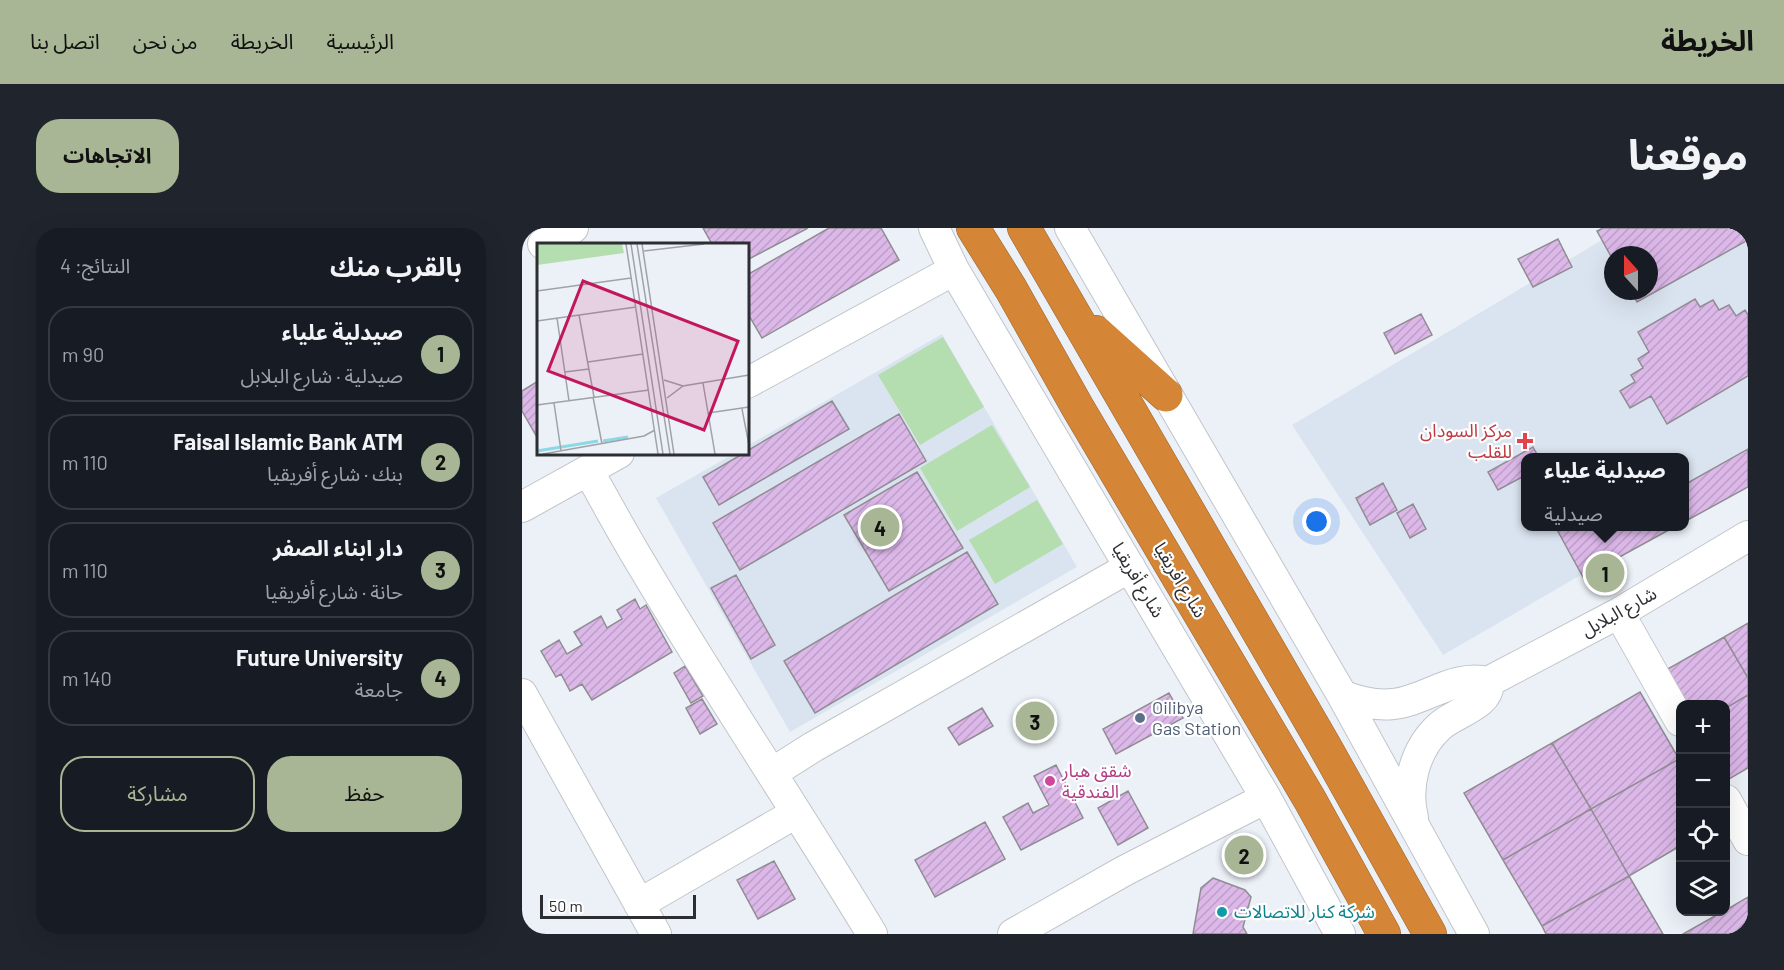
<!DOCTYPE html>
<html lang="ar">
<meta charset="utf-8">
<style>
:root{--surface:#171b24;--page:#20242c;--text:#f1f3f6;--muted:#9ea1a6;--line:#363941;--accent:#a8b695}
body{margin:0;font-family:Barlow,"Noto Sans Arabic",sans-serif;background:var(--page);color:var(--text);direction:rtl}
.controls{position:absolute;right:18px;bottom:18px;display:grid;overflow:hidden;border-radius:12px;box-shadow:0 6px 24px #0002}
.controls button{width:54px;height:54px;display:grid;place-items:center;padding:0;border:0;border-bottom:2px solid var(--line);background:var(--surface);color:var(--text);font:30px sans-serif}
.compass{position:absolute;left:1082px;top:18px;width:54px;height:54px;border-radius:50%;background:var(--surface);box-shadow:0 6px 24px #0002;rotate:339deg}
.scale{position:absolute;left:18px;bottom:15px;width:156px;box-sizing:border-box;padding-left:6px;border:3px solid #2c2e31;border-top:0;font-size:16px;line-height:21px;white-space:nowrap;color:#2c2e31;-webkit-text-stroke:4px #fefefe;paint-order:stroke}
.you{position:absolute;left:795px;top:294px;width:21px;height:21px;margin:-15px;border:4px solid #fff;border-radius:50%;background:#1a73e8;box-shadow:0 0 0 9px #1a73e833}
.badge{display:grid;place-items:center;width:39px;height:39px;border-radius:50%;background:var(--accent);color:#111;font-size:20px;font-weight:700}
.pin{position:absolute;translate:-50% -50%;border:3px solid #fff;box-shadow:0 2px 6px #0006}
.popup{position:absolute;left:999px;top:225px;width:168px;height:78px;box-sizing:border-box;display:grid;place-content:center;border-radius:12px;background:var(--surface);filter:drop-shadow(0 2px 4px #0005);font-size:20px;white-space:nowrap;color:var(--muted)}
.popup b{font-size:22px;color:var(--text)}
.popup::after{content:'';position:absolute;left:50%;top:100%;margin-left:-12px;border:12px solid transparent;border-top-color:var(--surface)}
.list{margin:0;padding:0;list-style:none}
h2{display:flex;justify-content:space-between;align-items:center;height:78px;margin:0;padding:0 24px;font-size:26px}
h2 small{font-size:20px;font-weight:400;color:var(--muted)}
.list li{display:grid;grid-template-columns:39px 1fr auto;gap:18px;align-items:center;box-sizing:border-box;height:96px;margin:0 12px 12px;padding:0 12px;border:2px solid var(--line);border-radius:24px}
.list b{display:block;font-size:22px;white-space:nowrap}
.list p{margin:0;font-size:20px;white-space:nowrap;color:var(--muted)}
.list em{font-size:20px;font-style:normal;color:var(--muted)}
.actions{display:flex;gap:12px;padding:18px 24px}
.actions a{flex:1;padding:14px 0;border:2px solid var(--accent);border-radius:24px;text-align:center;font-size:21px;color:var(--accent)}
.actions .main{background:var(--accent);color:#111}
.icon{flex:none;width:33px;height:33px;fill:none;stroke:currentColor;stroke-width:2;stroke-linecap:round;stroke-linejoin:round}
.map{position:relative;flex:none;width:1226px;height:706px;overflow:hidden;direction:ltr;border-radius:24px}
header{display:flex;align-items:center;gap:36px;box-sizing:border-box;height:84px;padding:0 30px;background:var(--accent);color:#111}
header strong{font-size:28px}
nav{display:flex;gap:33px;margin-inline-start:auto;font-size:21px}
.intro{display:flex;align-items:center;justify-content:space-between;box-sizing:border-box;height:144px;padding:0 36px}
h1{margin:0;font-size:42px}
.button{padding:15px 27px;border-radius:24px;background:var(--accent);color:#111;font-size:21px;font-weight:700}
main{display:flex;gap:36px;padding:0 36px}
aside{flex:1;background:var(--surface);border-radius:24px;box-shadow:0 6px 24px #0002}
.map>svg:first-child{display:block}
.built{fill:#dae4f0;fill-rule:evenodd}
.grass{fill:#b4ddb0}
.building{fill:url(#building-hatch);stroke:#908c92;stroke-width:1.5}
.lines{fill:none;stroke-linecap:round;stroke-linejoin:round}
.minor-casing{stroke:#c0c5cb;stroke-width:32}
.highway-casing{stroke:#996734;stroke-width:34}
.minor{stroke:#fff;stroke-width:30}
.highway{stroke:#d48536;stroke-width:33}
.health-dot{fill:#e0444e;stroke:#fefefe;stroke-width:2}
.service-dot{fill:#5c6f8a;stroke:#fefefe;stroke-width:2}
.hotel-dot{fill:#d1479c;stroke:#fefefe;stroke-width:2}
.culture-dot{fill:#0f9aa8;stroke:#fefefe;stroke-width:2}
.labels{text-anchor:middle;stroke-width:4.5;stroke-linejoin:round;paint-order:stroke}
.health-label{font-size:18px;fill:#be3a42;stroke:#fefefe;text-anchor:end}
.street-label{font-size:18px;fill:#2c2e31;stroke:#fefefe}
.service-label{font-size:18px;fill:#4e5e75;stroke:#fefefe;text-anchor:start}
.hotel-label{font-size:18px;fill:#b23c85;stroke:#fefefe;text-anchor:start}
.culture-label{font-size:18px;fill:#0d838f;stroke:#fefefe;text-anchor:start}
.inset-river{fill:none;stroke:#8cd8e3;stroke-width:3}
.inset-road{fill:none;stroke:#9fa3a8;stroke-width:1.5}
.view{fill:#c2185b;fill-opacity:0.15;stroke:#c2185b;stroke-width:3}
.inset-edge{fill:none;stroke:#2c2e31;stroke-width:3}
</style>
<header>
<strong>الخريطة</strong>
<nav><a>الرئيسية</a><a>الخريطة</a><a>من نحن</a><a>اتصل بنا</a></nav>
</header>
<div class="intro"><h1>موقعنا</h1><a class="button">الاتجاهات</a></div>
<main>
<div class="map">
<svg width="1226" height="706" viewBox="0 0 1226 706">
<defs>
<pattern id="building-hatch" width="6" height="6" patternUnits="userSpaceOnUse" patternTransform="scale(1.5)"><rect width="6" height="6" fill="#dcb8e9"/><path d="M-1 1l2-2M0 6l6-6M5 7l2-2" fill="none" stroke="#bd9ec8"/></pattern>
</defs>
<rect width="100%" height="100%" fill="#ecf1f8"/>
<!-- built -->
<path class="built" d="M1100,0h126v249l-63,37 -1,-56h-158v68l138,1 -221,128 -151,-230zM1091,27h36v36h-36z
M420,106l135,233 -287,165 -134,-234 79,-45h12v-7z"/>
<!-- grass -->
<path class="grass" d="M421,109l41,70 -64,38 -42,-70z
M470,197l38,62 -73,44 -37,-63z
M515,272l26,44 -68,40 -26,-44z"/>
<!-- building -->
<path class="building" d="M181,0h105l-61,32v-16h-35z
M307,0h52l18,32 -137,78 -15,-26v-37z
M1081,0h145v12l-111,62 -6,-11h18v-36h-36v5l-16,-29z
M1036,11l14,28 -39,20 -15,-28z
M1173,71l5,8 13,-7 6,10 10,-5 7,11 9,-6 3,5v61l-81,48 -16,-28 -21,12 -10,-17 15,-9 -4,-7 12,-7 -5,-9 11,-7 -11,-20z
M899,86l11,21 -37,19 -11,-21z
M16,153v58l-16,-28v-20z
M310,173l17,28 -130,76 -16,-28 41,-24h3v-2z
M377,186l27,47 -186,109 -27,-47z
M1011,219l6,11h-13v17l-28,15 -10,-18z
M1226,221v38l-64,35v-37z
M395,244l46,76 -74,43 -45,-76z
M861,255l14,27 -27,15 -14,-27z
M891,276l13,25 -16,9 -13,-25z
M1033,298h121l-93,51z
M445,324l31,52 -183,109 -31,-52z
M214,347l39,70 -24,14 -40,-71z
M113,371l5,10 6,-4 26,47 -80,48 -10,-16 -12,7 -9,-17 -5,3 -15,-26 18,-11 8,14 15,-9 -8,-13 27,-16 6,12 15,-9 -5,-9z
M1226,395v55l-24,-41z
M1202,409l24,41v17l-22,13v-4h-40l-20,-34z
M163,438l18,30 -12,7 -17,-30z
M1118,464l39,67 -88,50 -39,-66z
M647,465l14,25 -67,36 -13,-25z
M1226,467v73l-19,11 -3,-6v-65z
M180,471l15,25 -17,10 -14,-26z
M460,480l11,18 -34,19 -11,-17z
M1030,515l39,66 -88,51 -39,-67z
M1157,531l1,3v84l-51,30 -38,-67z
M534,537l27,53 -62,32 -18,-33 25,-14 5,10 16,-8 -15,-29z
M606,563l20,37 -30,17 -20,-37z
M1069,581l38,67 -87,50 -39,-66z
M463,594l20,37 -70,38 -20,-37z
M252,633l21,38 -37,20 -21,-39z
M1107,648l34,58h-117l-4,-8z
M691,650l32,12 6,7 -8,30 4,7h-54l8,-46z
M1226,669v37h-65l39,-22h4v-2z"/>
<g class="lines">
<!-- minor casing -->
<g class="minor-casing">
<path id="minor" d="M412,0l20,42 312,528 74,136
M548,0l272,467 132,239
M21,16l30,-16
M225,155l207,-113
M66,242c18,32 35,64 54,95 74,125 155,245 230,369
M0,279l97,-54
M1097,385l61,108
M0,466l134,240
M820,467c17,7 33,11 51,9 32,-3 60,-30 95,-22l131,-69 129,-77
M250,545l41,-26 317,-180
M1204,572l22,40
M891,590c-8,-32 2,-69 26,-91 14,-14 53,-22 49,-45
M117,676l157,-91
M491,706l111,-63 142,-73"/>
</g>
<!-- highway casing -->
<g class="highway-casing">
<path id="highway" d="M451,0l38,61 67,119 232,392 74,134
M502,0l299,515 107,191
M574,104l70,63"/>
</g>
<!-- minor -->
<use href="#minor" class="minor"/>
<!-- highway -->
<use href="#highway" class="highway"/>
</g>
<!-- markers -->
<path class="health-dot" d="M1000 204h6v6h6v6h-6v6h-6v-6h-6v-6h6z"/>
<circle class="service-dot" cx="618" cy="490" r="6"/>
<circle class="hotel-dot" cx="528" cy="553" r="6"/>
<circle class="culture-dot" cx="700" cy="684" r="6"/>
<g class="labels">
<!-- health labels -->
<g class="health-label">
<text x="990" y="209">مركز السودان<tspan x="990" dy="21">للقلب</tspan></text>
</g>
<!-- street labels -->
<g class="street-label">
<text transform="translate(616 352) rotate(59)" y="6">شارع أفريقيا</text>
<text transform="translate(658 352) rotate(59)" y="6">شارع افريقيا</text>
<text transform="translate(1097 384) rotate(-29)" y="6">شارع البلابل</text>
</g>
<!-- service labels -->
<g class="service-label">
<text x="630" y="486">Oilibya<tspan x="630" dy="21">Gas Station</tspan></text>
</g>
<!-- hotel labels -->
<g class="hotel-label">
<text x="540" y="549">شقق هبار<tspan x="540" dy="21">الفندقية</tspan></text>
</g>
<!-- culture labels -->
<g class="culture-label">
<text x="712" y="690">شركة كنار للاتصالات</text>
</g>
</g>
<!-- overview -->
<g transform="translate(15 15)">
<rect width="212" height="212" fill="#ecf1f8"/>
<path d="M0,1h85l2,9 -87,12z" fill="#b4ddb0"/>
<path class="inset-river" d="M66,198l25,-4M0,208l61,-10"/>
<path class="inset-road" d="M89,1l32,210M94,1l32,210M100,1l33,210M105,1l32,210M107,8l60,-7M0,48l94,-13M42,72l15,82M20,75l12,83M0,78l99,-14M51,119l55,-8M28,129l24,-3M127,137l19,6M166,140l12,71M56,154l9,47M130,155l16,-12 66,-11M17,160l7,48M0,162l112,-15M205,166l7,36M171,170l41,-6M6,211l101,-18 11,-6"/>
<path class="view" d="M46,38l155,60 -34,89 -156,-59z"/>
<rect width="212" height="212" class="inset-edge"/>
</g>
</svg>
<div class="controls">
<button>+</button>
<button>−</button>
<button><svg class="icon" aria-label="locate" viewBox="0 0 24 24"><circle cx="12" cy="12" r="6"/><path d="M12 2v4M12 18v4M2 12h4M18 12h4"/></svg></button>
<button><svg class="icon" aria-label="layers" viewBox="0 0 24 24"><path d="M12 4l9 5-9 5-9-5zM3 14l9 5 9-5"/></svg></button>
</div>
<svg class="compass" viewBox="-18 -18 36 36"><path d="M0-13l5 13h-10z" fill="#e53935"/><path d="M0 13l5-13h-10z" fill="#9ea1a6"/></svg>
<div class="scale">50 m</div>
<div class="you"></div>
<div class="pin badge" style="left:1083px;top:345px">1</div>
<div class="popup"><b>صيدلية علياء</b>صيدلية</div>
<div class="pin badge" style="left:722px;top:627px">2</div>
<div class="pin badge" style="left:513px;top:493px">3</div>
<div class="pin badge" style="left:358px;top:299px">4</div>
</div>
<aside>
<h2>بالقرب منك<small>النتائج: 4</small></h2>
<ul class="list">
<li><span class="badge">1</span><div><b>صيدلية علياء</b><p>صيدلية · شارع البلابل</p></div><em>90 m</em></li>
<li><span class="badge">2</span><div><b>Faisal Islamic Bank ATM</b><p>بنك · شارع أفريقيا</p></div><em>110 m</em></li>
<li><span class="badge">3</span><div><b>دار ابناء الصفر</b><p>حانة · شارع أفريقيا</p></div><em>110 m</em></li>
<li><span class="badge">4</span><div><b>Future University</b><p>جامعة</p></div><em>140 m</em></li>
</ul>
<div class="actions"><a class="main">حفظ</a><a>مشاركة</a></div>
</aside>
</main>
